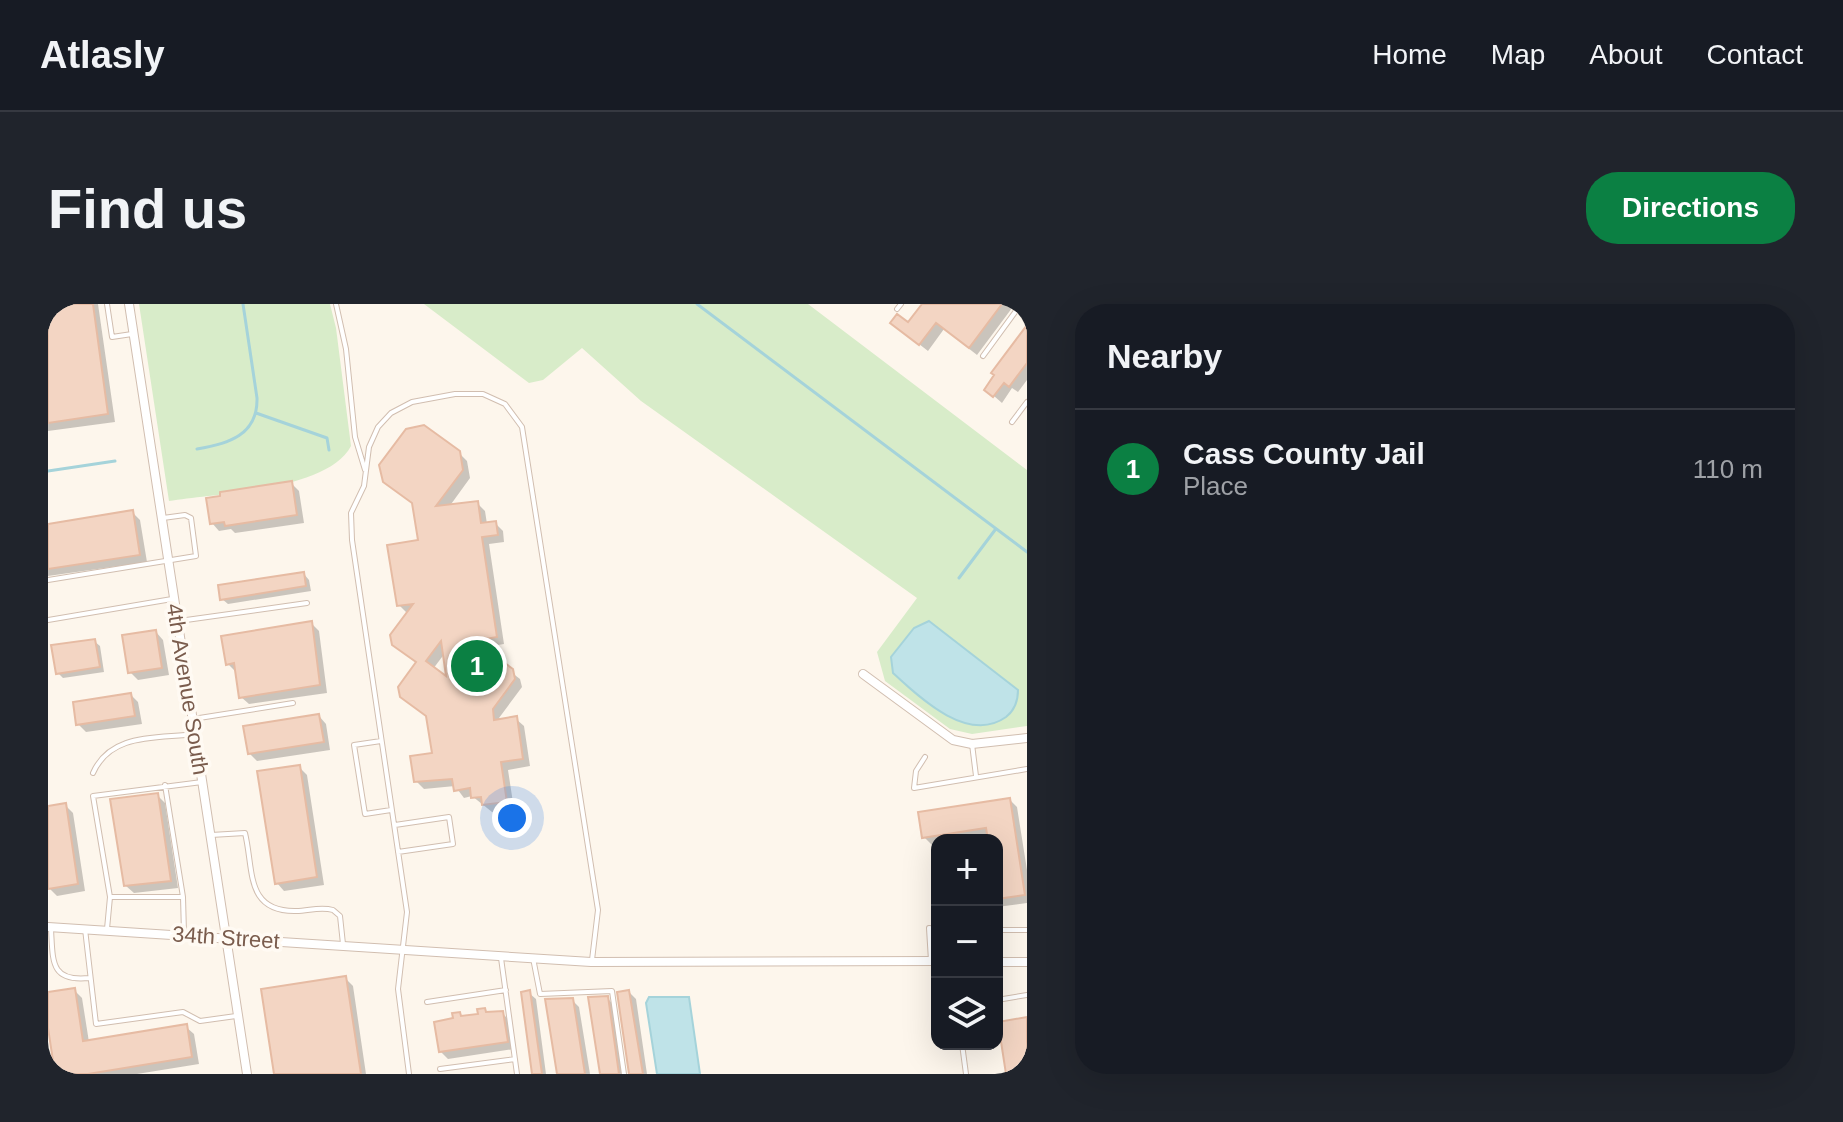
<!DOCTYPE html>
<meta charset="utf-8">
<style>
:root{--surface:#171b24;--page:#20242c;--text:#f1f3f6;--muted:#9ea1a6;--line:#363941;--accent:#0b8043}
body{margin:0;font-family:Helvetica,sans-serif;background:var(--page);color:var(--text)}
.controls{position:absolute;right:24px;bottom:24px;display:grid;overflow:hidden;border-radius:16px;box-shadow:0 8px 32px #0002}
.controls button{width:72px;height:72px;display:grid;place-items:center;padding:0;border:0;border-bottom:2px solid var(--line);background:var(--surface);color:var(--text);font:40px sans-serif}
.you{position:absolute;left:464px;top:514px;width:28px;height:28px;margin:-20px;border:6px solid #fff;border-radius:50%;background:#1a73e8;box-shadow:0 0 0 12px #1a73e833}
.badge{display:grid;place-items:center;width:52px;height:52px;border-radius:50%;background:var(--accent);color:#fff;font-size:26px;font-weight:700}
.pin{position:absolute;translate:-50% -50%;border:4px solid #fff;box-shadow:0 2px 8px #0006}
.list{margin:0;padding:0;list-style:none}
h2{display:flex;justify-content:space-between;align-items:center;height:104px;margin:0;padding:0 32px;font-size:34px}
h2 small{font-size:26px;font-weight:400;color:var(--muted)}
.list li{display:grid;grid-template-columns:52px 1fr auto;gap:24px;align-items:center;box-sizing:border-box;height:120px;padding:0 32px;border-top:2px solid var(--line)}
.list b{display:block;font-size:30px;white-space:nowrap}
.list p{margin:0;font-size:26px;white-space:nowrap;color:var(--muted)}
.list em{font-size:26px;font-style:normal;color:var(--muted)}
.icon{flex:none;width:44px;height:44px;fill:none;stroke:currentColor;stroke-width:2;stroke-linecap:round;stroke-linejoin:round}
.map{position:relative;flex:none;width:979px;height:770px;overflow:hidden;border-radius:32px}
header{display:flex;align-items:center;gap:48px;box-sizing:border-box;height:112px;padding:0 40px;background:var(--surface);border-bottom:2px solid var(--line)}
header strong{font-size:38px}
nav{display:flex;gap:44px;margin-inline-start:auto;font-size:28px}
.intro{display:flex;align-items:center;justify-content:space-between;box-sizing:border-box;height:192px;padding:0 48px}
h1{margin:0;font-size:56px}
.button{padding:20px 36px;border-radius:32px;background:var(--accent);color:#fff;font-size:28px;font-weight:700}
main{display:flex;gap:48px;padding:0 48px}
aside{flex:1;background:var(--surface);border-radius:32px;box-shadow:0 8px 32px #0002}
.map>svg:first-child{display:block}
.green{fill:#d8ecc9}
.water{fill:#bfe3e8;stroke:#a5d3da;stroke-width:2}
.shadow{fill:#0003;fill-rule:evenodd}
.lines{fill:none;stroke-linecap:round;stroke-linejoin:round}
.stream{stroke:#a5d3da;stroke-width:3}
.building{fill:#f3d5c3;stroke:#e6bba3;stroke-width:2;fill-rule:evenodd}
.service-casing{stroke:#d1beb0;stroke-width:6}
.minor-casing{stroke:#d1beb0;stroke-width:10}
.service{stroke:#fff;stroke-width:4}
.minor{stroke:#fff;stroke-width:8}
.labels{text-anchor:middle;stroke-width:7;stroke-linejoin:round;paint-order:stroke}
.street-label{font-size:22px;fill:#7a5c4d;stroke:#fffaf3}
</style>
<header>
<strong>Atlasly</strong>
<nav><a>Home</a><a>Map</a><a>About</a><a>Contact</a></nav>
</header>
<div class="intro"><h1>Find us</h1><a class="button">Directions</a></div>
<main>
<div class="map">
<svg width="979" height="770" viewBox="0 0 979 770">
<rect width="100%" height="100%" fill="#fdf6ec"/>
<!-- green -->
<path class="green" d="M91,0h191l6,24 15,118c-24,45 -134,47 -182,55z
M376,0h384l219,166v256l-55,8 -22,-5 -65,-48 -8,-29 40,-54 -276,-197 -59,-53 -39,32 -14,3z"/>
<!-- water -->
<path class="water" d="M881,317l89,69c0,11 -3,20 -12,27 -38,27 -86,-19 -113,-44l-2,-16 23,-29z
M601,693h40l11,77h-43l-11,-71z"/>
<!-- shadow -->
<path class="shadow" d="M0,0h50l17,118 -67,9z
M876,0h91l-38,51 -33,-26 -16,22 -27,-21z
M979,24v52l-9,12 -6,-4 -10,15 -16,-14z
M410,148l9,9 3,17 -21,29 28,-4 8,8 2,13 8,-1 8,8 1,11 -15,2 15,100 -24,4 40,31 2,8 -23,31 1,3 16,-2 8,7 6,40 -22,4 6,39 -22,3 -20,-16 -8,2 -9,-12 -31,3 -8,-8 18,-26 -16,-91 -16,-12 6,-38 -9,-9 21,-63 -6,-38 -30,-23zM397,349l4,28 -16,-12z
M243,179l8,8 5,32 -69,10 -4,-4 -12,2 -7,-8z
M85,209l7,7 7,42 -99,14v-50z
M256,270l5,6 2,11 -83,13 -6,-5z
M263,319l8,8 8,62 -78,11 -8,-7 -6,-26 -7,-7z
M108,328l7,8 6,35 -31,5 -8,-8z
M46,337l6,5 4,26 -41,6 -5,-5z
M83,391l7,7 4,22 -56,8 -8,-8z
M271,412l7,8 4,26 -73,11 -8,-8z
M251,463l8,8 17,110 -40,6 -7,-8z
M109,491l8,8 13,85 -44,5 -8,-7z
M962,496l7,7 10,63v33l-30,4v-67h-7l-1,-4 -52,4v4l-5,1 -8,-8z
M17,501l8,8 12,78 -28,5 -8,-8 -1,-9v-71z
M889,579v27l-5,-26z
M297,674l8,8 13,88h-90z
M26,686l8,8 7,44 97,-15 8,7 5,30 -62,10h-80l-9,-80z
M581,688l7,7 11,75h-17z
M481,689l7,6 10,75h-11z
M559,694l7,7 10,69h-22z
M524,696l7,7 11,67h-31z
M412,710l3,4 40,-4 7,7 4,28 -66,10 -7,-7z"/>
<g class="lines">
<!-- stream -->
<path class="stream" d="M649,0l330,248
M208,109l71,25 2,12
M149,145c31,-5 61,-14 60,-51l-14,-94
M0,167l67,-10
M911,274l36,-48"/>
</g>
<!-- building -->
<path class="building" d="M0,0h45l15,110 -60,9z
M874,0h80l-33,44 -33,-25 -17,22 -29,-22 7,-9 11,8z
M979,21v38l-18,24 -5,-4 -11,14 -9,-7 10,-15 -3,-2z
M376,121l36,26 3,19 -27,36 42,-5 3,22 15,-2 2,14 -16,2 15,100 -23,4 39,28 2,10 -22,30 1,11 23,-4 6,43 -22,3 6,40 -25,3 -1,-8 -10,1 -1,-10 -16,3 -2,-12 -38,3 -4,-26 22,-3 -6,-37 -26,-19 -2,-10 18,-25 -24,-17 -2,-10 23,-31 -16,2 -10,-61 31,-5 -6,-37 -29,-21 -4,-17 27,-36zM393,337l5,35 -20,-15z
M244,177l5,34 -72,11 -1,-4 -14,2 -4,-26 14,-2v-4z
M85,206l7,45 -92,14v-45z
M256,268l2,14 -86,14 -2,-15z
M264,317l8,64 -81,13 -5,-35 -8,2 -5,-29z
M108,326l6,38 -34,5 -6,-38z
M47,335l5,28 -44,7 -5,-29z
M83,389l4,23 -59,9 -3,-23z
M271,410l5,28 -76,12 -5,-28z
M252,461l17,112 -42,7 -18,-113z
M110,489l13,88 -47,5 -14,-87z
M962,494l15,97 -28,4v-59h-9l-2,-12 -64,10 -4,-26z
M18,499l12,81 -30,5v-83z
M298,672l15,98h-87l-13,-85z
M27,684l8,53 104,-17 5,33 -104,17h-33l-7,-46v-36z
M482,686l12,84h-10l-11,-82z
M581,686l14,84h-14l-12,-82z
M560,692l11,78h-19l-12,-77z
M525,694l12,76h-28l-12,-75z
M437,704l1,4 17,-1 5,31 -69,10 -5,-30 19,-4 -1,-5 8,-1 1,4 17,-2 -1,-5z
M979,713v57h-21l-8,-52z"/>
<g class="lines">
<!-- service casing -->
<g class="service-casing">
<path id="service" d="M59,0l5,33 20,-3
M288,0l10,45 9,88 10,33
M849,5l4,-5
M935,52l38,-52
M964,118l15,-20
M0,276l148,-24 -5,-38 -6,-3 -22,3
M0,316l124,-21
M131,317l128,-18
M145,415l100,-16
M333,437l-27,4 11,69 26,-4
M924,440l4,32
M877,453l-9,14 -2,17 113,-19
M45,469c18,-41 65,-34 102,-39
M117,481l18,112 1,36
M347,521l54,-8 4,27 -55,8
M163,531l34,-2c9,37 0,79 51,78 13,0 24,-5 37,-1l7,6 3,28
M62,593l-17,-101 109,-14
M3,625c2,32 -1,53 38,49
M37,625l11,95 87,-12 17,9 36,-5
M59,625l3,-32h73
M949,626h30
M453,654l16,116
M485,654l7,36 72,-3 12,83
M883,657l-2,-33 8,1
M949,696l30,-5
M379,698l79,-12
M914,740l4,30
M392,765l75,-10
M361,770l-11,-85 9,-77 -55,-372 -1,-27 13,-27 5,-39 9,-20 13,-14 21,-11 43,-8h28l22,10 17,23 76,483 -6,50"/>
</g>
<!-- minor casing -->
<g class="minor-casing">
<path id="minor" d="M81,0l118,770
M815,370l90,66 19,4 55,-6
M0,623l543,35 346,-1
M949,658h30"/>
</g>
<!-- service -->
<use href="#service" class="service"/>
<!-- minor -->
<use href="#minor" class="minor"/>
</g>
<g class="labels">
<!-- street labels -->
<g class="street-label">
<text transform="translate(140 385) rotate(81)" y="8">4th Avenue South</text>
<text transform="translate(178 633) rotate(4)" y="8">34th Street</text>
</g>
</g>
</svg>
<div class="controls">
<button>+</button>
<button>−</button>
<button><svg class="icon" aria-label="layers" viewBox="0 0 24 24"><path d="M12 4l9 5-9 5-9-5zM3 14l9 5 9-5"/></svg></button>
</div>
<div class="you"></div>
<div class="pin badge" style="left:429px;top:362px">1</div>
</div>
<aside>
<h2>Nearby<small></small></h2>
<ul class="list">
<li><span class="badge">1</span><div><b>Cass County Jail</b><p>Place</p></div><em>110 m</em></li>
</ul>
</aside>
</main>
